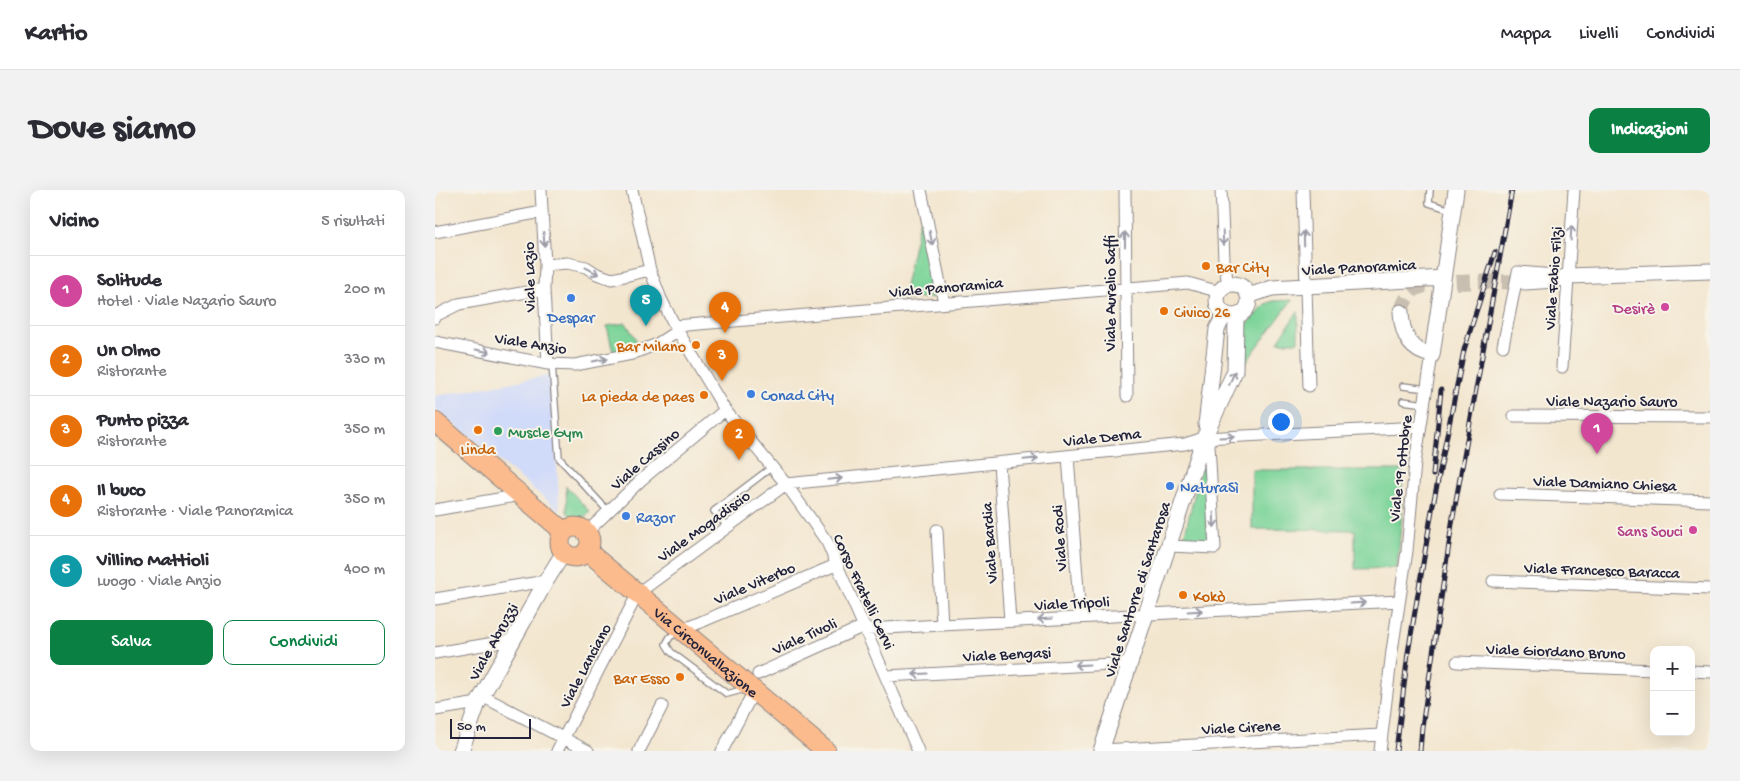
<!DOCTYPE html>
<html lang="it">
<meta charset="utf-8">
<style>
:root{--surface:#fff;--page:#f2f2f3;--text:#2b2b33;--muted:#7c7c81;--line:#e1e1e2;--accent:#0b8043}
body{margin:0;font-family:"Gochi Hand",sans-serif;background:var(--page);color:var(--text)}
.controls{position:absolute;right:15px;bottom:15px;display:grid;overflow:hidden;border-radius:10px;box-shadow:0 5px 20px #0002}
.controls button{width:45px;height:45px;display:grid;place-items:center;padding:0;border:0;border-bottom:1px solid var(--line);background:var(--surface);color:var(--text);font:25px sans-serif}
.scale{position:absolute;left:15px;bottom:12px;width:81px;box-sizing:border-box;padding-left:5px;border:2px solid #22223b;border-top:0;font-size:14px;line-height:18px;white-space:nowrap;color:#22223b;-webkit-text-stroke:4px #f7f3e8;paint-order:stroke}
.you{position:absolute;left:845px;top:231px;width:18px;height:18px;margin:-12px;border:4px solid #fff;border-radius:50%;background:#1a73e8;box-shadow:0 0 0 8px #1a73e833}
.badge{display:grid;place-items:center;width:32px;height:32px;border-radius:50%;background:var(--accent);color:#fff;font-size:16px;font-weight:700}
.pin{position:absolute;translate:-50% -41px;filter:drop-shadow(0 1px 2px #0008)}
.pin::after{content:'';position:absolute;top:26px;width:18px;height:15px;background:inherit;clip-path:polygon(0 0,100% 0,50% 100%)}
.list{margin:0;padding:0;list-style:none}
h2{display:flex;justify-content:space-between;align-items:center;height:65px;margin:0;padding:0 20px;font-size:21px}
h2 small{font-size:16px;font-weight:400;color:var(--muted)}
.list li{display:grid;grid-template-columns:32px 1fr auto;gap:15px;align-items:center;box-sizing:border-box;height:70px;padding:0 20px;border-top:1px solid var(--line)}
.list b{display:block;font-size:19px;white-space:nowrap}
.list p{margin:0;font-size:16px;white-space:nowrap;color:var(--muted)}
.list em{font-size:16px;font-style:normal;color:var(--muted)}
.actions{display:flex;gap:10px;padding:15px 20px}
.actions a{flex:1;padding:11px 0;border:1px solid var(--accent);border-radius:10px;text-align:center;font-size:18px;color:var(--accent)}
.actions .main{background:var(--accent);color:#fff}
.map{position:relative;flex:none;width:1275px;height:561px;overflow:hidden;border-radius:10px}
header{display:flex;align-items:center;gap:30px;box-sizing:border-box;height:70px;padding:0 25px;background:var(--surface);border-bottom:1px solid var(--line)}
header strong{font-size:24px}
nav{display:flex;gap:28px;margin-inline-start:auto;font-size:18px}
.intro{display:flex;align-items:center;justify-content:space-between;box-sizing:border-box;height:120px;padding:0 30px}
h1{margin:0;font-size:35px}
.button{padding:12px 22px;border-radius:10px;background:var(--accent);color:#fff;font-size:18px;font-weight:700}
main{display:flex;gap:30px;padding:0 30px}
aside{flex:1;background:var(--surface);border-radius:10px;box-shadow:0 5px 20px #0002}
.map>svg:first-child{display:block}
.built{fill:#d0daf9}
.green{fill:#7cd499;stroke:#4f7b6a}
.lines{fill:none;stroke-linecap:round;stroke-linejoin:round}
.tertiary-tunnel{stroke:#c9bfb1;stroke-width:15;stroke-dasharray:15 8;stroke-linecap:butt}
.service-casing{stroke:#8a8485;stroke-width:8}
.minor-casing{stroke:#8a8485;stroke-width:13}
.tertiary-casing{stroke:#8a8485;stroke-width:17}
.primary-casing{stroke:#8a8485;stroke-width:21}
.service{stroke:#fff;stroke-width:5.5}
.minor{stroke:#fff;stroke-width:11}
.tertiary{stroke:#fff;stroke-width:15}
.primary{stroke:#fbbb8d;stroke-width:19}
.rail-casing{stroke:#22223b;stroke-width:5}
.rail{stroke:#f7f3e8;stroke-width:3;stroke-dasharray:9;stroke-linecap:butt}
.oneway{stroke:#9c9ca7}
.food-dot{fill:#e8710a;stroke:#f7f3e8;stroke-width:2}
.shop-dot{fill:#3f7fe0;stroke:#f7f3e8;stroke-width:2}
.hotel-dot{fill:#d1479c;stroke:#f7f3e8;stroke-width:2}
.leisure-dot{fill:#2e9e5b;stroke:#f7f3e8;stroke-width:2}
.labels{text-anchor:middle;stroke-width:4;stroke-linejoin:round;paint-order:stroke}
.food-label{font-size:16px;fill:#c56008;stroke:#f7f3e8;text-anchor:start}
.street-label{font-size:16px;fill:#22223b;stroke:#f7f3e8}
.hotel-label{font-size:16px;fill:#b23c85;stroke:#f7f3e8;text-anchor:end}
.shop-label{font-size:16px;fill:#366cbe;stroke:#f7f3e8;text-anchor:start}
.leisure-label{font-size:16px;fill:#27864d;stroke:#f7f3e8;text-anchor:start}
</style>
<header>
<strong>Kartio</strong>
<nav><a>Mappa</a><a>Livelli</a><a>Condividi</a></nav>
</header>
<div class="intro"><h1>Dove siamo</h1><a class="button">Indicazioni</a></div>
<main>
<aside>
<h2>Vicino<small>5 risultati</small></h2>
<ul class="list">
<li><span class="badge" style="background:#d1479c">1</span><div><b>Solitude</b><p>Hotel · Viale Nazario Sauro</p></div><em>200 m</em></li>
<li><span class="badge" style="background:#e8710a">2</span><div><b>Un Olmo</b><p>Ristorante</p></div><em>330 m</em></li>
<li><span class="badge" style="background:#e8710a">3</span><div><b>Punto pizza</b><p>Ristorante</p></div><em>350 m</em></li>
<li><span class="badge" style="background:#e8710a">4</span><div><b>Il buco</b><p>Ristorante · Viale Panoramica</p></div><em>350 m</em></li>
<li><span class="badge" style="background:#0f9aa8">5</span><div><b>Villino Mattioli</b><p>Luogo · Viale Anzio</p></div><em>400 m</em></li>
</ul>
<div class="actions"><a class="main">Salva</a><a>Condividi</a></div>
</aside>
<div class="map">
<svg width="1275" height="561" viewBox="0 0 1275 561">
<rect width="100%" height="100%" fill="#f7f3e8"/>
<filter id="ink" filterUnits="userSpaceOnUse"><feTurbulence type="fractalNoise" baseFrequency=".02" numOctaves="2"/><feDisplacementMap in="SourceGraphic" scale="10" xChannelSelector="R" yChannelSelector="G"/><feConvolveMatrix kernelMatrix="1 2 1 2 8 2 1 2 1" color-interpolation-filters="sRGB"/></filter>
<filter id="wash" filterUnits="userSpaceOnUse"><feTurbulence type="fractalNoise" baseFrequency=".0096" numOctaves="4" result="noise"/><feDisplacementMap in="SourceGraphic" scale="20" xChannelSelector="R" yChannelSelector="G"/><feGaussianBlur stdDeviation="1.12" result="paint"/><feColorMatrix in="noise" values="0 0 0 0 0 0 0 0 0 0 0 0 0 0 0 0 0 1.4 0 .05"/><feComposite in="paint" operator="in"/></filter>
<g filter="url(#wash)">
<rect width="100%" height="100%" fill="#f3e6cf"/>
<!-- built -->
<path class="built" d="M116,185l9,136 -125,-103v-12z"/>
<!-- green -->
<path class="green" d="M485,27l16,80 -34,3z
M857,110l-48,65 -1,-32 2,-6 20,-23 8,-3z
M863,121v31h-20z
M191,133l14,23 -27,6 -6,-26z
M770,261l3,93 -25,-3z
M817,280h150v43l-5,55 -42,1v-39l-103,-1z
M131,296l24,26 -13,11 -10,-11z"/>
</g>
<g filter="url(#ink)">
<g class="lines">
<!-- tertiary-tunnel -->
<path class="tertiary-tunnel" d="M966,122c3,-9 6,-17 14,-23 14,-9 89,-7 110,-7"/>
<!-- service casing -->
<g class="service-casing">
<path id="service" d="M995,0l-1,13 22,7
M117,174l7,94 49,53
M968,196l25,3
M968,211l22,3
M293,337l-14,-16 58,-44
M243,442l-8,5 -4,7 5,8 56,42 18,-5"/>
</g>
<!-- minor casing -->
<g class="minor-casing">
<path id="minor" d="M106,0l4,75 -1,24 4,75
M197,0l18,80 11,29 14,27 50,84 61,74 41,58 91,209
M486,0l23,113
M690,0l2,206
M786,0l3,70 4,25
M868,0l6,196
M0,42l107,-20
M110,75l22,-2 19,4 11,7 15,5 38,-9
M0,128l2,-3 22,-11 85,-15
M240,136l513,-43 32,9
M0,152l113,22 27,1 57,-11 25,-10 20,-13
M1068,156l15,-74 36,3
M1127,177l12,-177
M1079,226l196,1
M633,266l12,161
M564,273l11,158
M1065,304l210,7
M0,320l86,-15
M502,340l5,95
M152,342l54,-52 84,-70
M734,356l46,2 -6,-103 -5,-7
M1058,391l217,8
M0,409l111,-18
M431,439l533,-28
M247,440l156,-66
M0,463l77,-13
M1022,472l197,8
M1256,481l19,1
M323,484l106,-48
M451,486l244,-13
M47,506l106,55
M0,520l43,-7
M667,560l279,-15
M122,561l81,-158 148,-109 399,-40 19,-6 216,-11
M204,561l23,-45
M287,561l32,-60
M945,561l12,-100 15,-100 8,-88 17,-108"/>
</g>
<!-- tertiary casing -->
<g class="tertiary-casing">
<path id="tertiary" d="M1090,92l30,-2 14,-4 141,-5
M782 110a16 16 0 1 1 32 0a16 16 0 1 1-32 0Z
M813,106l24,-8 171,-10
M966,122c1,22 8,39 31,43l24,-165
M771,235l11,-96 8,-15
M26,561l17,-48 68,-122 15,-24 4,-3
M666,561l103,-313 31,-67 1,-55"/>
</g>
<!-- primary casing -->
<g class="primary-casing">
<g id="primary">
<path d="M0,232l128,109"/>
<circle cx="140" cy="352" r="15"/>
<path id="s1" d="M152,361l239,200"/>
</g>
</g>
<!-- service -->
<use href="#service" class="service"/>
<!-- minor -->
<use href="#minor" class="minor"/>
<!-- tertiary -->
<use href="#tertiary" class="tertiary"/>
<!-- primary -->
<use href="#primary" class="primary"/>
<!-- rail casing -->
<g class="rail-casing">
<path id="rail" d="M998,285l8,-85
M961,561l12,-98 24,-143 32,-160 31,-98
M985,561l2,-24 31,-210 59,-327"/>
</g>
<!-- rail -->
<use href="#rail" class="rail"/>
</g>
<!-- one-way arrows -->
<defs><path id="oneway-shaft" d="M-6 0H5M1.5-3L5.5 0L1.5 3" fill="none" stroke-width="1.6" stroke-linecap="round" stroke-linejoin="round" transform="scale(1.25)"/></defs>
<g class="oneway">
<use href="#oneway-shaft" transform="translate(1136 43) rotate(-87)"/>
<use href="#oneway-shaft" transform="translate(496 48) rotate(79)"/>
<use href="#oneway-shaft" transform="translate(788 48) rotate(88)"/>
<use href="#oneway-shaft" transform="translate(869 48) rotate(-91)"/>
<use href="#oneway-shaft" transform="translate(109 49) rotate(87)"/>
<use href="#oneway-shaft" transform="translate(690 49) rotate(-90)"/>
<use href="#oneway-shaft" transform="translate(157 81) rotate(28)"/>
<use href="#oneway-shaft" transform="translate(48 161) rotate(11)"/>
<use href="#oneway-shaft" transform="translate(165 170) rotate(-12)"/>
<use href="#oneway-shaft" transform="translate(797 188) rotate(-67)"/>
<use href="#oneway-shaft" transform="translate(792 247) rotate(-3)"/>
<use href="#oneway-shaft" transform="translate(596 269) rotate(-6)"/>
<use href="#oneway-shaft" transform="translate(400 289) rotate(-6)"/>
<use href="#oneway-shaft" transform="translate(779 330) rotate(87)"/>
<use href="#oneway-shaft" transform="translate(923 413) rotate(-3)"/>
<use href="#oneway-shaft" transform="translate(760 421) rotate(-3)"/>
<use href="#oneway-shaft" transform="translate(610 429) rotate(177)"/>
<use href="#oneway-shaft" transform="translate(647 475) rotate(177)"/>
<use href="#oneway-shaft" transform="translate(485 484) rotate(177)"/>
</g>
</g>
<!-- markers -->
<g class="food-dot">
<circle cx="771" cy="76" r="5"/>
<circle cx="729" cy="121" r="5"/>
<circle cx="261" cy="155" r="5"/>
<circle cx="269" cy="205" r="5"/>
<circle cx="43" cy="240" r="5"/>
<circle cx="748" cy="405" r="5"/>
<circle cx="245" cy="487" r="5"/>
</g>
<g class="shop-dot">
<circle cx="136" cy="108" r="5"/>
<circle cx="316" cy="204" r="5"/>
<circle cx="735" cy="296" r="5"/>
<circle cx="191" cy="326" r="5"/>
</g>
<g class="hotel-dot">
<circle cx="1230" cy="117" r="5"/>
<circle cx="1258" cy="340" r="5"/>
</g>
<circle class="leisure-dot" cx="63" cy="241" r="5"/>
<g class="labels">
<!-- food labels -->
<g class="food-label">
<text x="781" y="82">Bar City</text>
<text x="739" y="127">Civico 26</text>
<text x="251" y="161" text-anchor="end">Bar Milano</text>
<text x="259" y="211" text-anchor="end">La pieda de paes</text>
<text x="43" y="264" text-anchor="middle">Linda</text>
<text x="758" y="411">Kokò</text>
<text x="235" y="493" text-anchor="end">Bar Esso</text>
</g>
<!-- street labels -->
<g class="street-label">
<text transform="translate(924 76) rotate(-3)" y="6">Viale Panoramica</text>
<text transform="translate(93 87) rotate(-91)" y="6">Viale Lazio</text>
<text transform="translate(1117 88) rotate(-86)" y="6">Viale Fabio Filzi</text>
<text transform="translate(511 96) rotate(-5)" y="6">Viale Panoramica</text>
<text transform="translate(674 103) rotate(-90)" y="6">Viale Aurelio Saffi</text>
<text transform="translate(96 152) rotate(9)" y="6">Viale Anzio</text>
<text x="1177" y="216">Viale Nazario Sauro</text>
<text transform="translate(667 246) rotate(-6)" y="6">Viale Derna</text>
<text transform="translate(209 268) rotate(-41)" y="6">Viale Cassino</text>
<text transform="translate(964 278) rotate(-83)" y="6">Viale 19 ottobre</text>
<text transform="translate(1170 292) rotate(2)" y="6">Viale Damiano Chiesa</text>
<text transform="translate(268 335) rotate(-36)" y="6">Viale Mogadiscio</text>
<text transform="translate(623 348) rotate(-94)" y="6">Viale Rodi</text>
<text transform="translate(553 353) rotate(-94)" y="6">Viale Bardia</text>
<text transform="translate(1167 379) rotate(2)" y="6">Viale Francesco Baracca</text>
<text transform="translate(319 392) rotate(-23)" y="6">Viale Viterbo</text>
<text transform="translate(701 399) rotate(-72)" y="6">Viale Santorre di Santarosa</text>
<text transform="translate(430 401) rotate(65)" y="6">Corso Fratelli Cervi</text>
<text transform="translate(637 412) rotate(-3)" y="6">Viale Tripoli</text>
<text transform="translate(369 445) rotate(-24)" y="6">Viale Tivoli</text>
<text transform="translate(57 451) rotate(-61)" y="6">Viale Abruzzi</text>
<text transform="translate(1121 460) rotate(2)" y="6">Viale Giordano Bruno</text>
<text dy="6" stroke="none"><textPath href="#s1" startOffset="156">Via Circonvallazione</textPath></text>
<text transform="translate(572 463) rotate(-3)" y="6">Viale Bengasi</text>
<text transform="translate(149 475) rotate(-62)" y="6">Viale Lanciano</text>
<text transform="translate(806 536) rotate(-3)" y="6">Viale Cirene</text>
</g>
<!-- hotel labels -->
<g class="hotel-label">
<text x="1220" y="123">Desirè</text>
<text x="1248" y="346">Sans Souci</text>
</g>
<!-- shop labels -->
<g class="shop-label">
<text x="136" y="132" text-anchor="middle">Despar</text>
<text x="326" y="210">Conad City</text>
<text x="745" y="302">NaturaSì</text>
<text x="201" y="332">Razor</text>
</g>
<!-- leisure labels -->
<g class="leisure-label">
<text x="73" y="247">Muscle Gym</text>
</g>
</g>
</svg>
<div class="controls">
<button>+</button>
<button>−</button>
</div>
<div class="scale">50 m</div>
<div class="you"></div>
<div class="pin badge" style="left:1162px;top:264px;background:#d1479c">1</div>
<div class="pin badge" style="left:304px;top:270px;background:#e8710a">2</div>
<div class="pin badge" style="left:287px;top:191px;background:#e8710a">3</div>
<div class="pin badge" style="left:290px;top:143px;background:#e8710a">4</div>
<div class="pin badge" style="left:211px;top:136px;background:#0f9aa8">5</div>
</div>
</main>
